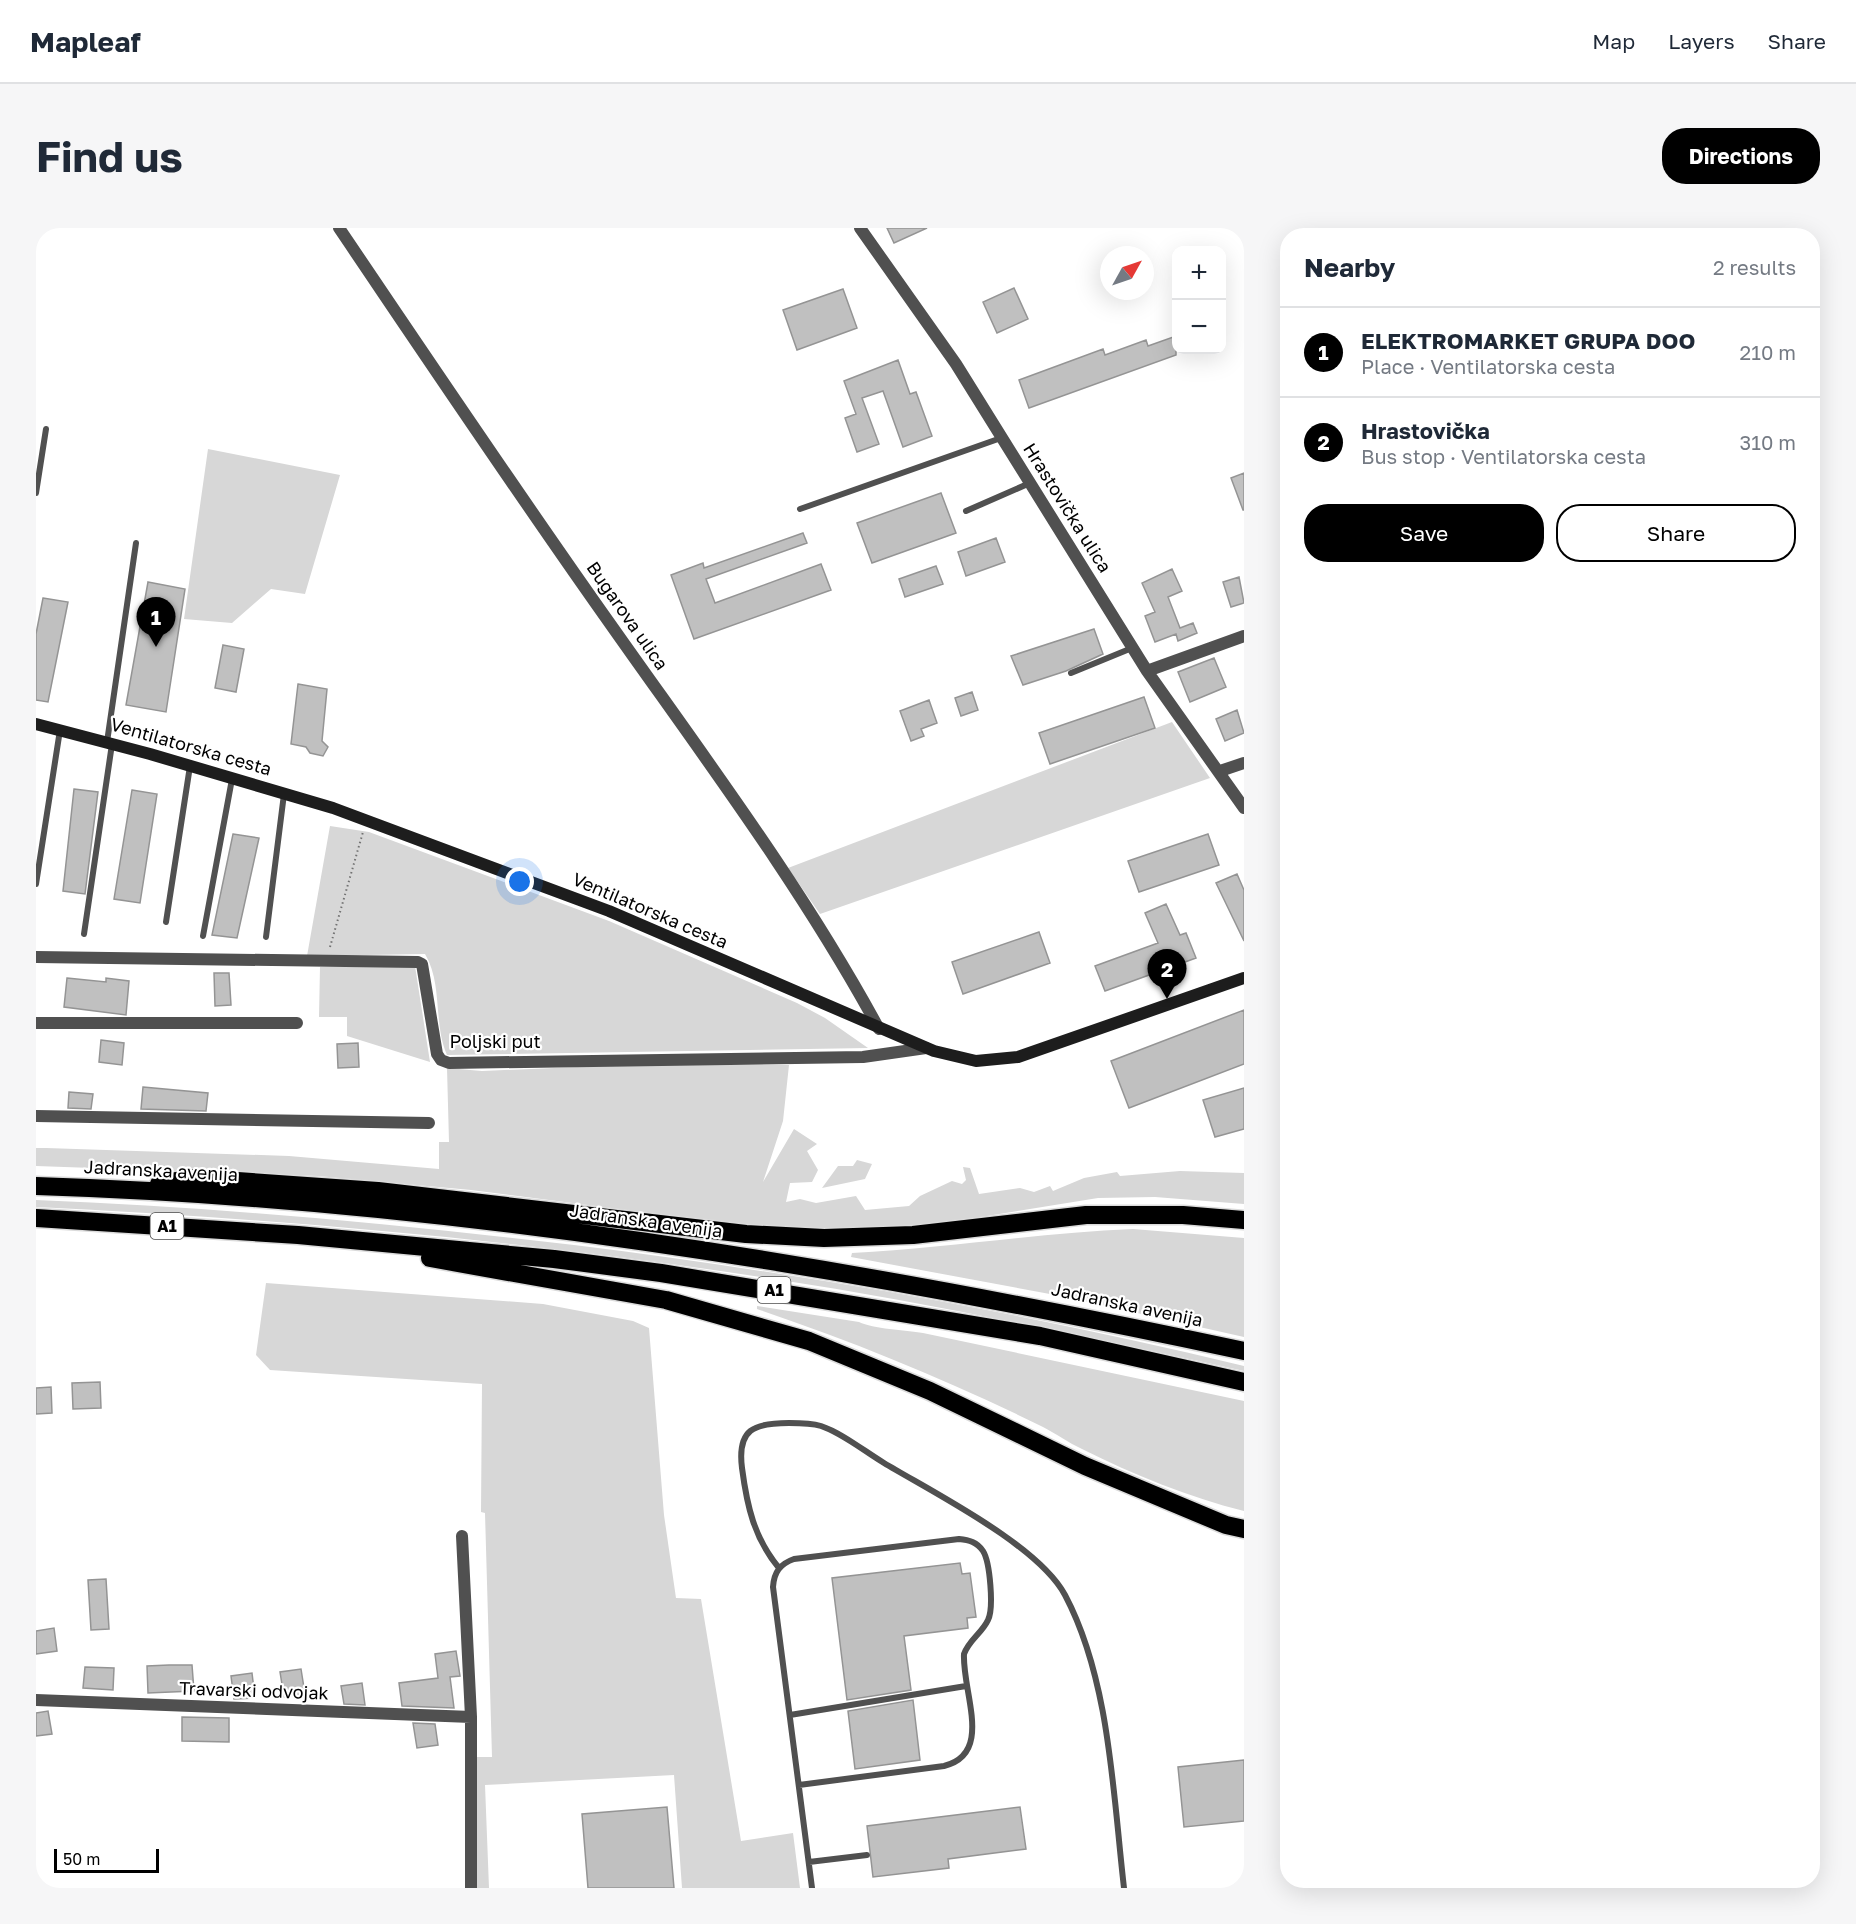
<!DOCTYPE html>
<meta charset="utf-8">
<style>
:root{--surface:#fff;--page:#f6f6f7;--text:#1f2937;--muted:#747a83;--line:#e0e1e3;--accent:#000}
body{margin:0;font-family:"Golos Text",sans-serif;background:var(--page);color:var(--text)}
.controls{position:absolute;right:18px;top:18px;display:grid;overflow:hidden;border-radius:12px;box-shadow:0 6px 24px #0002}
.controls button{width:54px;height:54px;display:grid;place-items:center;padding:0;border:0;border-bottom:2px solid var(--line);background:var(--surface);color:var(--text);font:30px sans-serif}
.compass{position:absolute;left:1064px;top:18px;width:54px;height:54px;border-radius:50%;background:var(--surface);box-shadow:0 6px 24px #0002;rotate:50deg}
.scale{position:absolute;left:18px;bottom:15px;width:105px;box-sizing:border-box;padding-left:6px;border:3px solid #000;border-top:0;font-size:16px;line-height:21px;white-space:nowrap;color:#000;-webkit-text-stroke:4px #fff;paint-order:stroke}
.you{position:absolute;left:484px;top:654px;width:21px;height:21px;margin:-15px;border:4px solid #fff;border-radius:50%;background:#1a73e8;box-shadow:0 0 0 9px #1a73e833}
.badge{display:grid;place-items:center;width:39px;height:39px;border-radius:50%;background:var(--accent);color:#fff;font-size:20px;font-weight:700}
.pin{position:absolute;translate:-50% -50px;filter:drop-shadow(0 2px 3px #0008)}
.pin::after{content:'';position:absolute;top:32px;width:21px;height:18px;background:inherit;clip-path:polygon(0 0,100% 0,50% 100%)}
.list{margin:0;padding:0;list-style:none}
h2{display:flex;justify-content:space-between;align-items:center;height:78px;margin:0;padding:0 24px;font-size:26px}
h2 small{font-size:20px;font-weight:400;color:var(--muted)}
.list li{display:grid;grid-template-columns:39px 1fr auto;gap:18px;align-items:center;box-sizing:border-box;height:90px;padding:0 24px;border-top:2px solid var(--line)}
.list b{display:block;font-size:22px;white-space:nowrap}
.list p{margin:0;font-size:20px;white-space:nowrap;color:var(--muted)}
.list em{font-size:20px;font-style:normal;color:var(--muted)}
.actions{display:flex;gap:12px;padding:18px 24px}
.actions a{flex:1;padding:14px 0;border:2px solid var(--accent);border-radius:24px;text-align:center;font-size:21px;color:var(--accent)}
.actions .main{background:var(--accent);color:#fff}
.map{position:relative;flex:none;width:1208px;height:1660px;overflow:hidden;border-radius:24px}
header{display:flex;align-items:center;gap:36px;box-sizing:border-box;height:84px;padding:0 30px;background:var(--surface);border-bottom:2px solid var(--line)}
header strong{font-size:28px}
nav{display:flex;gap:33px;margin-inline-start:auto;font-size:21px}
.intro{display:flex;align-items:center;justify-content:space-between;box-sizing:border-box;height:144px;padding:0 36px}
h1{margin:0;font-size:42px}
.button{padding:15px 27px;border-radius:24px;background:var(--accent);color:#fff;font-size:21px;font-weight:700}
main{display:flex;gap:36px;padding:0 36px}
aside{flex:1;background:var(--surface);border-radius:24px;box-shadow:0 6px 24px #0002}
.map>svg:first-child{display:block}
.green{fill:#d7d7d7}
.building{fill:#c0c0c0;stroke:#949494;stroke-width:1.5}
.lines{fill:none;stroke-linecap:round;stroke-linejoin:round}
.motorway-casing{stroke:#dbdbdb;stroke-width:21}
.path{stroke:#727272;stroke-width:2;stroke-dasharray:1.5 3;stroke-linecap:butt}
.service{stroke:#505050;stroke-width:6}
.minor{stroke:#505050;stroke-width:12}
.secondary{stroke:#1d1d1d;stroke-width:12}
.motorway{stroke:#000;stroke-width:18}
.labels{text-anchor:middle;stroke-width:4.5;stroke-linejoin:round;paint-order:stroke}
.shield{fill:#fff;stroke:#4c4c4c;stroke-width:1.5}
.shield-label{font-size:16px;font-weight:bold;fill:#000}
.street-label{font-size:18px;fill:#000;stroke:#fff}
</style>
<header>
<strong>Mapleaf</strong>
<nav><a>Map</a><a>Layers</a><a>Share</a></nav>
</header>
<div class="intro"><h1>Find us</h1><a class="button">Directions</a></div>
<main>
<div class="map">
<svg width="1208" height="1660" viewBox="0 0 1208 1660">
<rect width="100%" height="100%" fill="#fff"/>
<!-- green -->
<path class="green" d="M172,221l132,26 -35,119 -34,-5 -39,34 -48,-4z
M1136,494l38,56 -390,136 -32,-46z
M294,598l39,6 240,89 188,82 28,15 43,30 -421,7c-14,-32 -4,-71 -22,-101l-118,2z
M379,738l15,96 -83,-26v-19h-28l1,-50z
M588,837h165l-6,56 -20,61 31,-53 23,15 -10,7 11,19 -6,12 -22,1 -4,19 14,-3 16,4 40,-7 9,14 44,-4 11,-10 32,-15 10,3 4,-4 -3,-13 7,1 9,26 41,-6 14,4 16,-6 3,5 31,-13 33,-6 3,4 60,-5 64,2v31l-89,-7 -57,1 -167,27 -101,5 -78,-4 -281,-36 -153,-14 -282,-10v-18h10l243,8 150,13v-27h10l-2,-74 35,3z
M821,932l15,4 -7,15 -43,9 16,-22h15z
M0,972c180,7 359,24 538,45 225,28 449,67 670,121v5c-156,-34 -312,-68 -470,-92 -245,-38 -491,-60 -738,-72z
M1097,1001l111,9v99l-178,-40 -215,-40 1,-4c94,-5 187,-20 281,-24z
M230,1055l277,21 90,17 16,7 15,187 12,83 25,1 40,242 52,-8 7,55h-118l-8,-113 -189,10 4,103h-13l-1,-131h17l-7,-244 -4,-1 1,-128 -212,-14 -14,-15z
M721,1078l102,16c14,7 46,8 64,11l321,68v110c-56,-14 -110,-36 -162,-62 -13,-6 -27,-16 -39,-22 -91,-45 -188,-85 -286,-118z"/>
<!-- building -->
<path class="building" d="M851,0h40l-33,15z
M978,60l14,31 -31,14 -14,-31z
M807,61l14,39 -60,22 -14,-40z
M1140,108v19l-147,53 -10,-28 84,-31 2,6 41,-15 2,6z
M862,132l12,34 6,-2 16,44 -29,11 -20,-56 -21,7 17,46 -22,8 -12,-34 11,-4 -12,-33z
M1208,245v37h-1l-12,-32z
M905,265l15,40 -84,30 -15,-40z
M767,305l4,10 -101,36 9,24 106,-39 10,26 -137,49 -23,-64 32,-12 1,5z
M960,310l9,24 -39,14 -8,-24z
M900,338l7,18 -38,13 -6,-18z
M1136,341l10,22 -14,6 12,31 13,-5 4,10 -19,8 -2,-7 -21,8 -10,-26 10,-4 -13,-29z
M1203,349l5,26 -13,4 -8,-25z
M112,354l37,7 -19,123 -40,-7z
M7,370l25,4 -20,100 -12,-2v-66z
M1058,401l9,25 -37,17 -43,14 -12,-29z
M187,417l21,4 -8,43 -21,-4z
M1178,430l12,29 -36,15 -12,-30z
M262,456l29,5 -5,52 6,6 -5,9 -13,-3 -4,-6 -15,-3z
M936,464l6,18 -17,6 -6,-18z
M1108,469l11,31 -105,36 -11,-31z
M893,472l8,23 -16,6 3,7 -13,5 -11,-30z
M1201,482l7,23 -19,8 -9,-22z
M38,561l24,3 -13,102 -22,-3z
M96,562l25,4 -17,109 -26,-4z
M197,606l26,4 -22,100 -25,-3z
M1172,606l11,31 -80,27 -11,-31z
M1201,646l7,16v51l-28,-58z
M1130,676l14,31 6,-2 10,25 -91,33 -10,-25 63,-23 -13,-30z
M1003,704l11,31 -87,31 -11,-32z
M178,745h15l2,32 -16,1z
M31,750l39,4v-4l23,3 -3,34 -62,-8z
M1208,782v54l-115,44 -18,-47z
M65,812l23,3 -2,22 -23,-3z
M322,815l1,24 -21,1 -1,-24z
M107,859l65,6 -2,18 -65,-2z
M1208,860v41l-29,8 -12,-37z
M33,864l24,2 -2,15 -23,-1z
M64,1154l1,26 -28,1 -1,-26z
M15,1159l1,26 -16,1v-26z
M924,1335l2,11 8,-1 6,44 -9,1 1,10 -64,8 7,54 -64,10 -15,-122z
M70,1351l3,50 -18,1 -3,-50z
M18,1400l3,23 -21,3v-23z
M420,1423l4,25 -10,1 4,31 -52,-2 -3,-23 39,-5 -3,-24z
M133,1437h23l2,26 -46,2 -1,-27z
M49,1439l29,1 -1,22 -30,-2z
M265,1441l4,25 -21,3 -4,-25z
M216,1445l3,25 -21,1 -3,-23z
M326,1455l3,22 -21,-1 -3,-18z
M877,1472l7,60 -65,9 -7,-58z
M12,1483l4,23 -16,2v-23z
M146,1489l47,1v24l-47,-1z
M377,1495l22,1 3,21 -21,3z
M1208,1532v61l-60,6 -6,-60z
M631,1579l7,81h-86l-6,-74z
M984,1579l6,42 -78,10 1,9 -76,9 -6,-51z"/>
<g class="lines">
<!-- motorway casing -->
<g class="motorway-casing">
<path id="motorway" d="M123,956l36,-6 183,13 368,43 78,4 89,-3 173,-20h97l61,5
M0,958c407,13 810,80 1208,165
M0,990l262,17 256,24 107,14 379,63 204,46
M394,1030l236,42 143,41 121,50 155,75 141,59 18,4"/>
</g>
<!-- path -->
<path class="path" d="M294,719l33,-115"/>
<!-- service -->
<path class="service" d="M0,265l10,-64
M764,281l201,-71
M930,283l64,-28
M1035,445l61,-25
M71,514l29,-199
M0,656l24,-154
M130,694l24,-156
M48,706l28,-190
M167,708l29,-157
M230,709l18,-143
M743,1340c-25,-30 -32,-62 -37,-100 -5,-39 12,-45 47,-45 11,0 22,0 32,3 21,7 43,25 63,37 50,30 154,82 181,132 45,85 48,199 59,293
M754,1487l176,-29
M763,1557l145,-19c50,-12 18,-74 20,-112 5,-14 18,-21 24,-34 6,-12 2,-58 -5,-69 -6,-9 -14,-11 -24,-12l-165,20c-14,5 -20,13 -21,28l39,301
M773,1634l58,-7"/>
<!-- minor -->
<path class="minor" d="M303,0c90,133 179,266 272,397 93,132 191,262 268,404
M824,0l96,136 191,307 97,137
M1111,443l97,-35
M1184,543l24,-8
M0,729l382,5 4,2 15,90 4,6 8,3 414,-6 63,-9
M0,795h261
M0,888l393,7
M426,1308l9,181v171
M0,1472l435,17"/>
<!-- secondary -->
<path class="secondary" d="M0,496l114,30 183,54 276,103 325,140 42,10 42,-4 226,-79"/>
<!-- motorway -->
<use href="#motorway" class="motorway"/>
</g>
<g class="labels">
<!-- shield labels -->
<g class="shield">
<rect x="114.5" y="985" width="33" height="26" rx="4.5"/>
<rect x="721.5" y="1049" width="33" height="26" rx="4.5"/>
</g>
<g class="shield-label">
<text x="131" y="1004">A1</text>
<text x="738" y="1068">A1</text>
</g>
<!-- street labels -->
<g class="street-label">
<text transform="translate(1031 280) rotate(58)" y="6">Hrastovička ulica</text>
<text transform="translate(591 388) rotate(55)" y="6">Bugarova ulica</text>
<text transform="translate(155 519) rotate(16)" y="6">Ventilatorska cesta</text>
<text transform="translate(614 683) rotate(23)" y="6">Ventilatorska cesta</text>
<text x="459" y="820">Poljski put</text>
<text transform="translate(125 943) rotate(3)" y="6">Jadranska avenija</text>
<text transform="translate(610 993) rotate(8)" y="6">Jadranska avenija</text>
<text transform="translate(1091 1077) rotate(12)" y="6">Jadranska avenija</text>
<text transform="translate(218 1463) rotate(2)" y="6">Travarski odvojak</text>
</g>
</g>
</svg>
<div class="controls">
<button>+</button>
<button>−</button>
</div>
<svg class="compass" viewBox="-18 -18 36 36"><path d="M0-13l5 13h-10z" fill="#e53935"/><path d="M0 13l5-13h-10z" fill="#747a83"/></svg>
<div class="scale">50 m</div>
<div class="you"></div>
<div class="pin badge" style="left:120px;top:419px">1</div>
<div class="pin badge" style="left:1131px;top:771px">2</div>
</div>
<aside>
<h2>Nearby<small>2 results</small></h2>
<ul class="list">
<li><span class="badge">1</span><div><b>ELEKTROMARKET GRUPA DOO</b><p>Place · Ventilatorska cesta</p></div><em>210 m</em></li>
<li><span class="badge">2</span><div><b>Hrastovička</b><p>Bus stop · Ventilatorska cesta</p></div><em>310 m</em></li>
</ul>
<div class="actions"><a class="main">Save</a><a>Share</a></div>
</aside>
</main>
